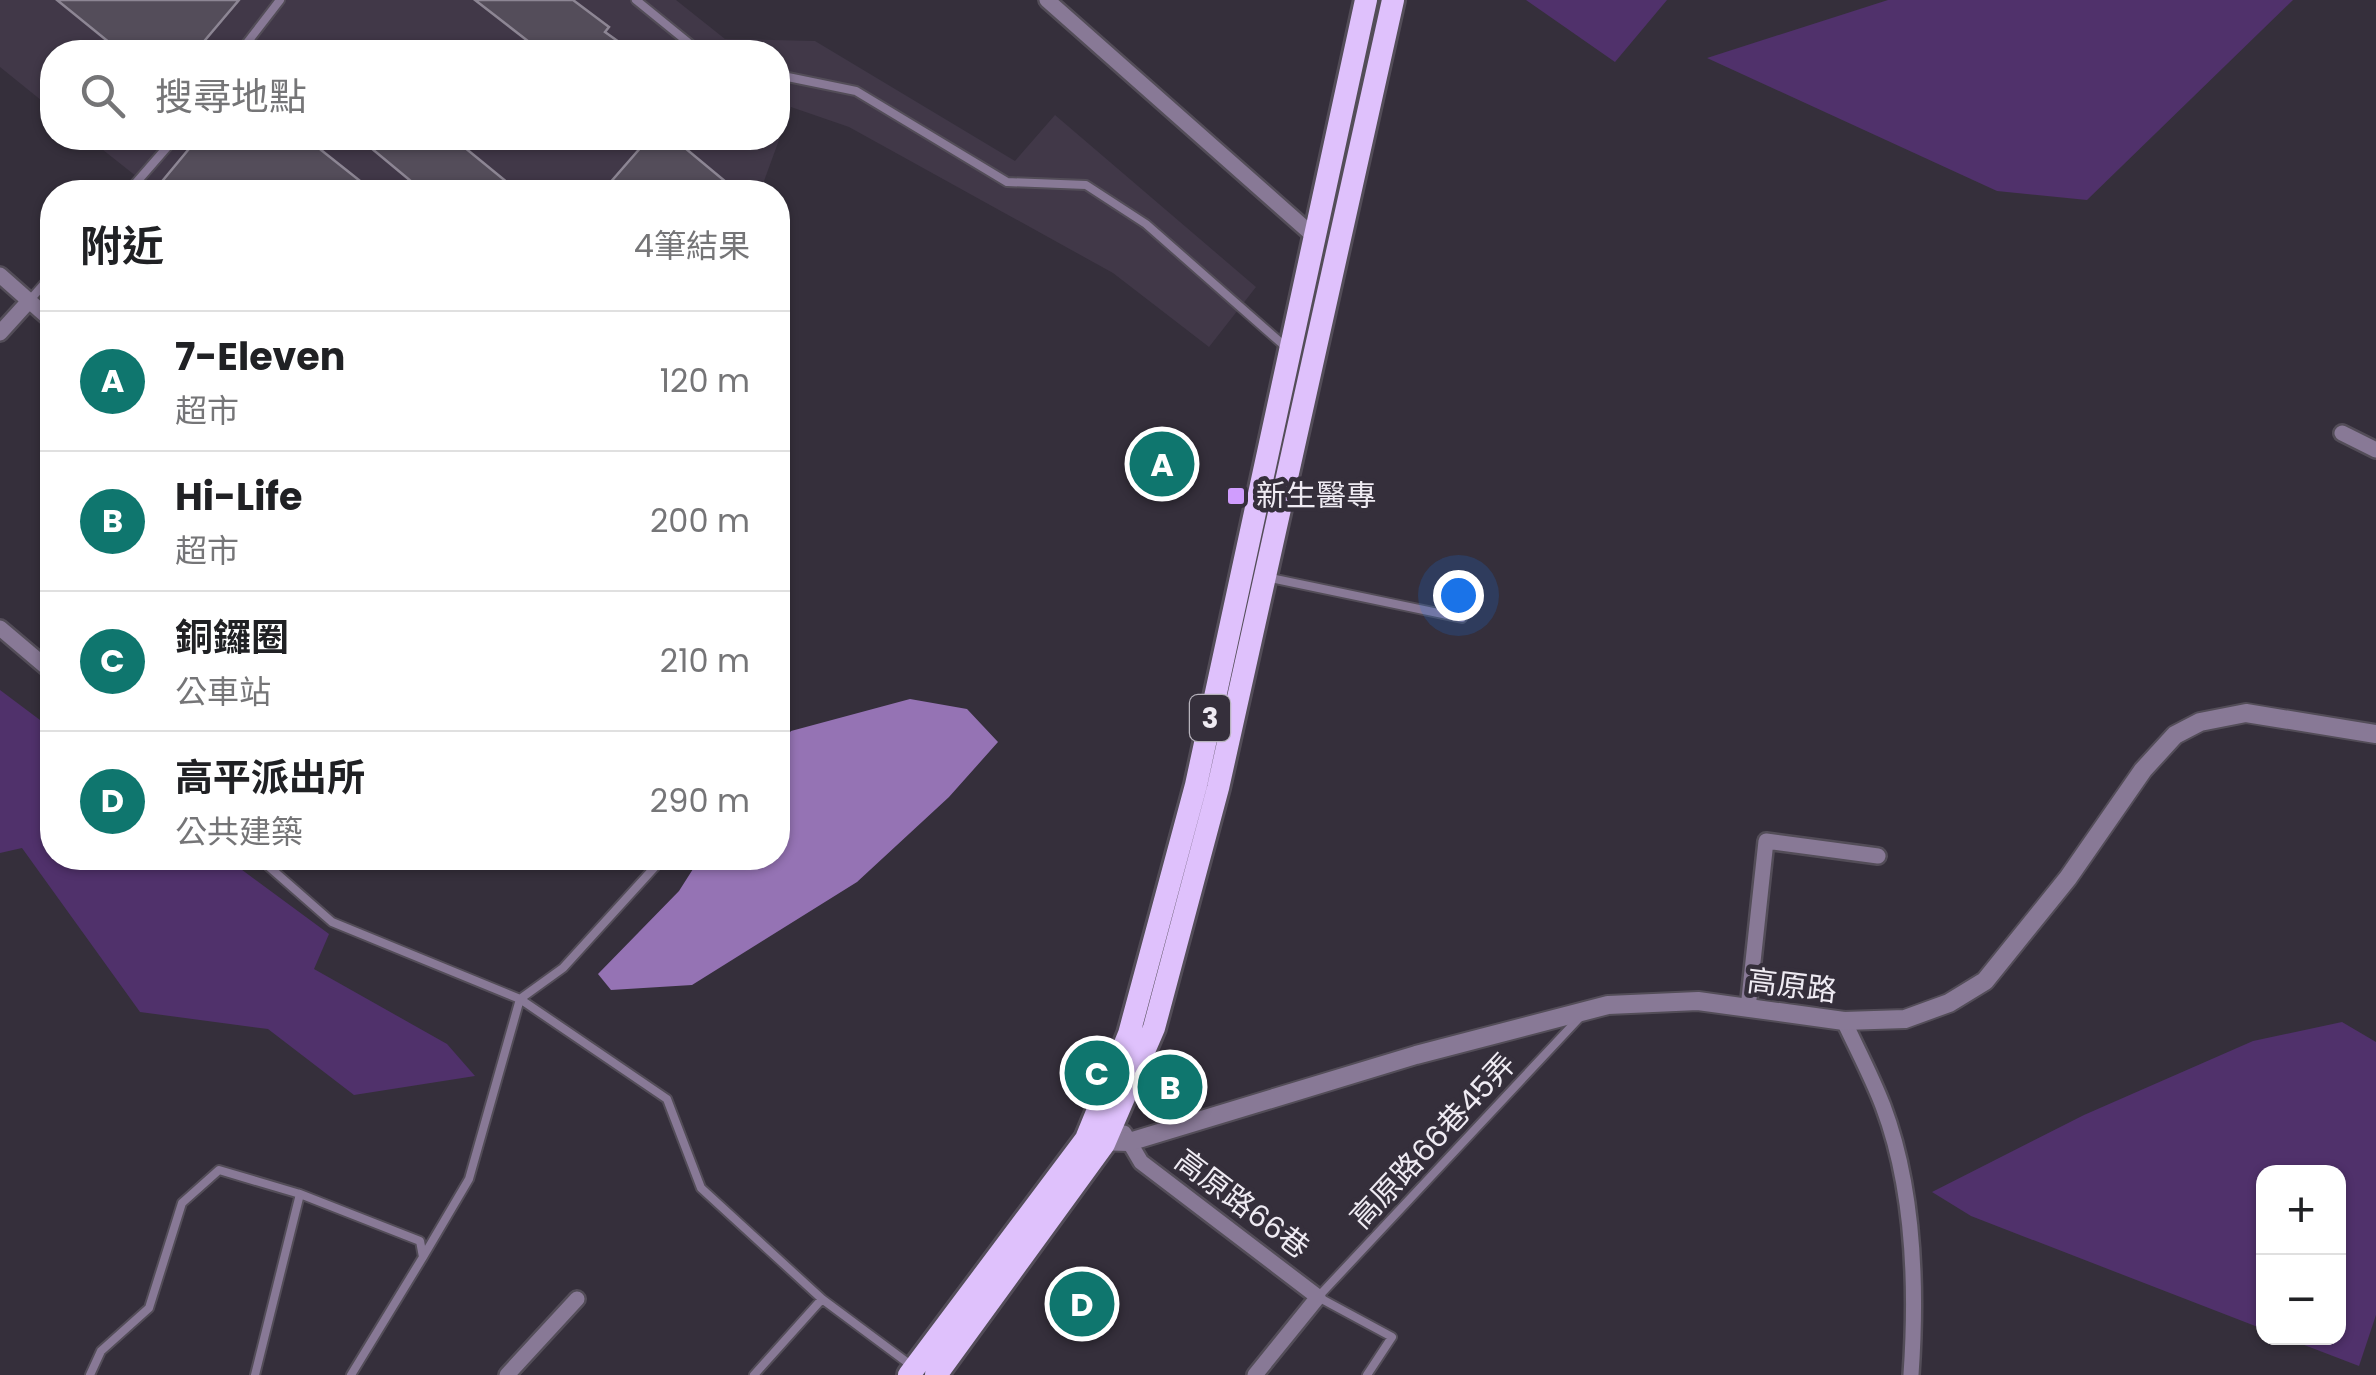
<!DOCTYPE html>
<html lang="zh-TW">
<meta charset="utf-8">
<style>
:root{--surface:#fff;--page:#f6f6f6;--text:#202124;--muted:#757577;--line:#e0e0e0;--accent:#0f766e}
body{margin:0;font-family:Poppins,"Noto Sans TC",sans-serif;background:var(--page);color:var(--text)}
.controls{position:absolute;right:30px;bottom:30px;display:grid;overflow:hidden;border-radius:20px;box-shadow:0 2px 8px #0004}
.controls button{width:90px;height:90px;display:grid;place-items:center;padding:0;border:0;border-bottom:2px solid var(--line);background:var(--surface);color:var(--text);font:50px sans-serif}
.you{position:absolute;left:1458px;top:595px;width:35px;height:35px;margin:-25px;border:8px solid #fff;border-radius:50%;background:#1a73e8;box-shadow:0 0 0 15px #1a73e833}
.badge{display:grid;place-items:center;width:65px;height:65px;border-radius:50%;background:var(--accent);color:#fff;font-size:32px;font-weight:700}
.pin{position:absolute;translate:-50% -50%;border:5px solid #fff;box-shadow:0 2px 10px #0006}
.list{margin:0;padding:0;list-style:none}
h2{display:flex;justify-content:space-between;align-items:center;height:130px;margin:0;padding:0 40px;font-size:42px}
h2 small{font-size:32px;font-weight:400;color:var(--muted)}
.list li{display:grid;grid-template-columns:65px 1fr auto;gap:30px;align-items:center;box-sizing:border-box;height:140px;padding:0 40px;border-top:2px solid var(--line)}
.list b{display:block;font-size:38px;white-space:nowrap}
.list p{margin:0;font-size:32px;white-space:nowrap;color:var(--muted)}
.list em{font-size:32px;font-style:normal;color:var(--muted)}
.icon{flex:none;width:55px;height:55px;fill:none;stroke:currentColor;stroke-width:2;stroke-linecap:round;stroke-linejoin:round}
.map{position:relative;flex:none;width:2376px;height:1375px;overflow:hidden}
.search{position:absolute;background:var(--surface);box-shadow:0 2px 8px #0004;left:40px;top:40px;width:750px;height:110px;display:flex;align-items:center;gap:25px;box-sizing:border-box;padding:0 35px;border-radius:40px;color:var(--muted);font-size:38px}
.panel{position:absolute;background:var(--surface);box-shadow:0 2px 8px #0004;left:40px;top:180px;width:750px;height:690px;border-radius:40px}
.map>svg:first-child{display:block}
.built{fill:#413848}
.green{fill:#50316b}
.water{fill:#9573b4}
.building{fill:#544d5a;stroke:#8d8694;stroke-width:2.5}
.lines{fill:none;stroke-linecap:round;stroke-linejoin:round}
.service-casing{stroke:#534d58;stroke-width:12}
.minor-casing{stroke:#534d58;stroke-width:20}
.tertiary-casing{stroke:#534d58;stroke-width:22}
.primary-casing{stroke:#534d58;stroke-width:28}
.service{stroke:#887996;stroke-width:8}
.minor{stroke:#887996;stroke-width:15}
.tertiary{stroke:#887996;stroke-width:18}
.primary{stroke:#dfc1fc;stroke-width:22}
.poi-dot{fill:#d09dfe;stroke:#352f3b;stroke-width:4}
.labels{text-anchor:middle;stroke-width:9;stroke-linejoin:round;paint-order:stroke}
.shield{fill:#352f3b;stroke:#b7b3bc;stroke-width:2.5}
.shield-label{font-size:28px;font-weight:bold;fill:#efebf3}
.poi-label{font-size:30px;fill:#efebf3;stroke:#352f3b;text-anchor:start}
.street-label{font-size:30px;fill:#efebf3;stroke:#352f3b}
</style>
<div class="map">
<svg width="2376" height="1375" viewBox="0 0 2376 1375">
<rect width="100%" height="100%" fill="#352f3b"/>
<!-- built -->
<path class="built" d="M0,0h676l49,39 90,2 200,120 40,-46 201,172 -47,60 -96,-74 -264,-146 -58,-20 -31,85h-604l-68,-54h690v-86h-726v57l-52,-42z"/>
<!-- green -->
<path class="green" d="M1526,0h141l-52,62z
M1888,0h405l-206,200 -90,-9 -290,-133z
M0,690l52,39v129h174l103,76 -15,35 133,75 28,32 -121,19 -86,-66 -128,-17 -118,-164 -22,5z
M2342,1022l34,20v273l-17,51 -73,-28h52v-166h-74l-1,157 -292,-113 -39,-24 152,-77 169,-74z"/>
<!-- water -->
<path class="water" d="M910,699l57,10 31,33 -49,55 -92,85 -165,103 -81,5 -13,-16 81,-83 21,-33h78v-110l13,-17z"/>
<!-- building -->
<path class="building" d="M57,0h182l-44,52h-74z
M475,0h98l36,27 -4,5 28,20h-91z
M198,138h108l68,54h-205l-10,-7z
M359,138h94l66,54h-95z
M649,138h24l65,54h-136z"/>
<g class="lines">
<!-- service casing -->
<g class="service-casing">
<path id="service" d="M636,0l64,52
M240,52l40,-52
M778,75l78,16 151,91 79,3 60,39 141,124
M128,192l47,-54
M29,301l23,-26
M1266,577l196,41
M259,858l73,64 188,77 -51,180 -46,78
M663,858l-100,110 -43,31 147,100 34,89 121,111 90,67
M300,1194l120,47 3,16 -72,118
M90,1375l11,-24 48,-43 33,-105 37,-33 81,24 -45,181
M754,1375l68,-76
M1367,1375l25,-38 -74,-40 264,-282"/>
</g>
<!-- minor casing -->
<g class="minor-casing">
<path id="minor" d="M1047,0l269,238
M0,275l52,46
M0,333l29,-32
M2342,433l34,17
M0,628l52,44
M1748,1008l18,-167 112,15
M1844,1021c13,28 28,56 39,85 31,82 34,182 28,269
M1124,1133l17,29 177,135 -63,78
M507,1375l70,-76"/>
</g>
<!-- tertiary casing -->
<g class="tertiary-casing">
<path id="tertiary" d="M1094,1141l35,1 287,-87 192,-50 90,-4 146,20 61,-2 44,-16 36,-22 83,-103 75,-108 32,-35 25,-13 46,-9 130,21"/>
</g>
<!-- primary casing -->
<g class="primary-casing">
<path id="primary" d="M909,1375l177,-236 43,-105 67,-249 170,-785
M936,1375l168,-231 50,-116 64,-240 175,-788"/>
</g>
<!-- service -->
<use href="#service" class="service"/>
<!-- minor -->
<use href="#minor" class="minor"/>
<!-- tertiary -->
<use href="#tertiary" class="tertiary"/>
<!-- primary -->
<use href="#primary" class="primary"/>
</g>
<!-- markers -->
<rect class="poi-dot" x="1226" y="486" width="20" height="20" rx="5"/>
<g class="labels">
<!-- shield labels -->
<rect class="shield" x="1190" y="695" width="40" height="46" rx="8"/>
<g class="shield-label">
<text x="1210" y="728">3</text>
</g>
<!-- poi labels -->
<g class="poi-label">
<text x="1256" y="506">新生醫專</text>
</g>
<!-- street labels -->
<g class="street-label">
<text transform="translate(1792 986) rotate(7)" y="10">高原路</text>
<text transform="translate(1433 1141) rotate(-47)" y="10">高原路66巷45弄</text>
<text transform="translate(1242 1204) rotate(37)" y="10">高原路66巷</text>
</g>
</g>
</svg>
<div class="controls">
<button>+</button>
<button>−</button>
</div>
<div class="you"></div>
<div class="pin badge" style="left:1162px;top:464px">A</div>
<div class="pin badge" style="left:1170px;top:1087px">B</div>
<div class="pin badge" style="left:1097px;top:1073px">C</div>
<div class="pin badge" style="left:1082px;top:1304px">D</div>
<div class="search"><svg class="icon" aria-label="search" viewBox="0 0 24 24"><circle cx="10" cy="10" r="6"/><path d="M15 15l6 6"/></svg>搜尋地點</div>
<section class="panel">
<h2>附近<small>4筆結果</small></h2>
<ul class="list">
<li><span class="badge">A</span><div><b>7-Eleven</b><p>超市</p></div><em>120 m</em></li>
<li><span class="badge">B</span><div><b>Hi-Life</b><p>超市</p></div><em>200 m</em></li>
<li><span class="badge">C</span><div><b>銅鑼圈</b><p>公車站</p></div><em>210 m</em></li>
<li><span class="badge">D</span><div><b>高平派出所</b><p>公共建築</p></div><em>290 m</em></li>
</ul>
</section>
</div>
